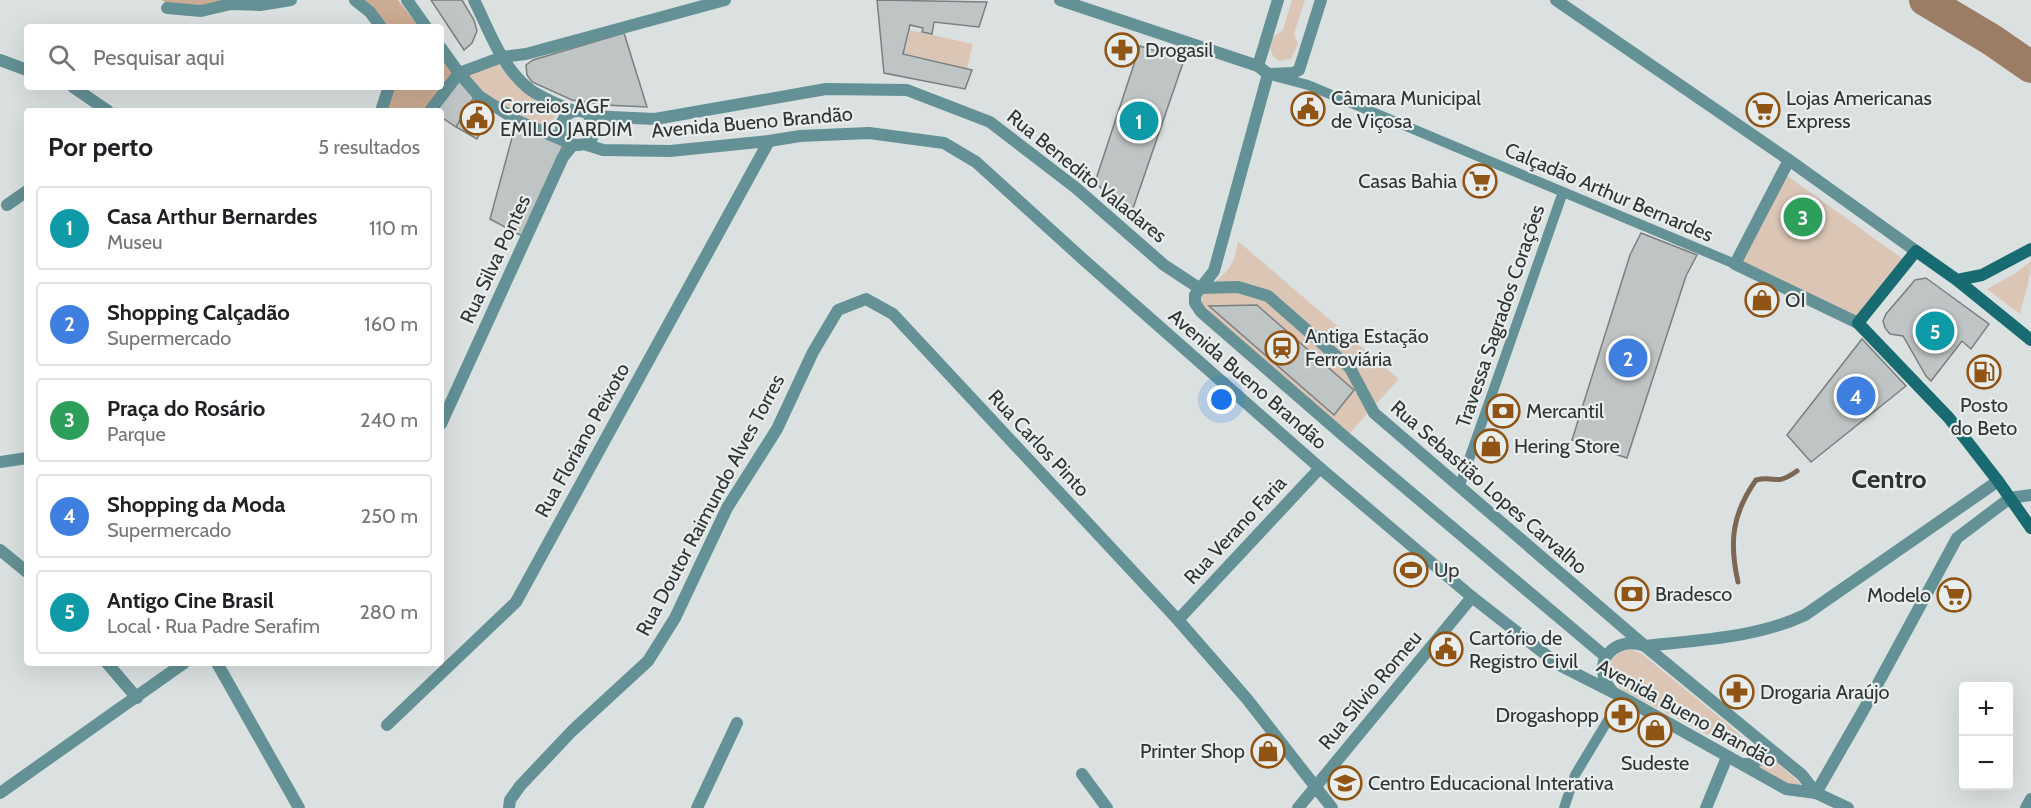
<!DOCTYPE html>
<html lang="pt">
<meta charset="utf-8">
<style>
:root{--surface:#fff;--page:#f2f2f2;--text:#202124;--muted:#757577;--line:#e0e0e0;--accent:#905415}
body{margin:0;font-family:Cabin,sans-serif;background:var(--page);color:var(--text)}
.controls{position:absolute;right:18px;bottom:18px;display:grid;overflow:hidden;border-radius:6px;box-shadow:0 6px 24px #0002}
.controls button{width:54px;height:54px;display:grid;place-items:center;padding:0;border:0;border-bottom:2px solid var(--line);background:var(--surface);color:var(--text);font:30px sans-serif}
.you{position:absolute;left:1222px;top:400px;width:21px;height:21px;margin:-15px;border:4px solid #fff;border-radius:50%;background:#1a73e8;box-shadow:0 0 0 9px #1a73e833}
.badge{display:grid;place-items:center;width:39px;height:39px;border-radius:50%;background:var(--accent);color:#fff;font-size:20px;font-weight:700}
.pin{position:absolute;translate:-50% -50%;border:3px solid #fff;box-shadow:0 2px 6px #0006}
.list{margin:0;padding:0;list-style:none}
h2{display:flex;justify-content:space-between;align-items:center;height:78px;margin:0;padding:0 24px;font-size:26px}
h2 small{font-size:20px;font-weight:400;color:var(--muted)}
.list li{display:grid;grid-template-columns:39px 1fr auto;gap:18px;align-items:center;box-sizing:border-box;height:84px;margin:0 12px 12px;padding:0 12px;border:2px solid var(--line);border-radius:6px}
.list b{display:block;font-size:22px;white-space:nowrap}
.list p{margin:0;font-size:20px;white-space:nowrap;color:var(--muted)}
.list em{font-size:20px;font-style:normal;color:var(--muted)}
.icon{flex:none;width:33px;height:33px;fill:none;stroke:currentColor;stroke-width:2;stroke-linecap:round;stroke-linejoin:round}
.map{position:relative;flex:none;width:2031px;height:808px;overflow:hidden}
.search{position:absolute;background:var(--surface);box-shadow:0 6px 24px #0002;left:24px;top:24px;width:420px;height:66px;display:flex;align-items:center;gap:15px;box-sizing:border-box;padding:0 21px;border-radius:6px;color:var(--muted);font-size:22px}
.panel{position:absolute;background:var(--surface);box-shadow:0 6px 24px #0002;left:24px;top:108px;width:420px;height:558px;border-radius:6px}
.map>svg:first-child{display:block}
.green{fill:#dbc6b6}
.forest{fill:#cbab91}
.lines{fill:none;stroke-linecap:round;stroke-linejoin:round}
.stream{stroke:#7c6756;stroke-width:5}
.river{stroke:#9b7d65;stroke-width:32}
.building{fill:#bfc4c5;stroke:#7b7f80;stroke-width:1.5}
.pedestrian{stroke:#639195;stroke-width:10}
.minor{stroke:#639195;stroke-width:12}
.tertiary{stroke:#639195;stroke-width:12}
.secondary{stroke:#176b71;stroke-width:12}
.labels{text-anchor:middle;stroke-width:4.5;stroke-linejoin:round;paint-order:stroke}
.poi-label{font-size:20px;fill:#323434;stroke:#e8eeee;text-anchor:start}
.street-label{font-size:20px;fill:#323434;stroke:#e8eeee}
.district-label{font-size:26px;font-weight:bold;fill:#323434;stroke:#e8eeee}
</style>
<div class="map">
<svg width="2031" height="808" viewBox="0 0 2031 808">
<rect width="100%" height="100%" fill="#dbe1e1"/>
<!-- green -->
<path class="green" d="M1292,0h13l-11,34 4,10 -7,15 -12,2 -6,-5 -3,-8 3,-11 10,-7z
M910,30l63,14 -6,24 -63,-15z
M498,64l11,12 51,33 -13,21c-34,-15 -58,-28 -83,-56z
M1782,172l125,90 -50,59 -119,-58z
M1238,241l161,138 -52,57 -150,-133 4,-14c24,-12 33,-21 37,-48z
M2031,261c0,19 -7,35 -11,53l-33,-25 29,-16z
M1630,649l12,5 81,66 30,27 -1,8 -10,-2 -121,-64c-15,-17 -15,-35 9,-40z
M1766,753l34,30 -1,3 -8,-1 -33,-16 6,-7z"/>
<!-- forest -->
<path class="forest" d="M162,0h67l-27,5 -36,-2z
M361,0h37l21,27h-34z
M441,55l12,16 -29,40h-40l9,-24h48z"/>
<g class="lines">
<!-- stream -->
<path class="stream" d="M1738,582c-9,-40 -6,-68 18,-102 21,-5 18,7 41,-9"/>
<!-- river -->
<path class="river" d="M1925,0l67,40 39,27"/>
</g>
<!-- building -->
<path class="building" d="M431,0h31l12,20 3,11 -5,12 -8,7z
M877,0l110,2 -8,25 -45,-5 -2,12 -10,-2 1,-4 -13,-3 -7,29 69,16 -7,19 -81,-16z
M624,33l23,74 -43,-2 -32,-5 -40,-18 -5,-7 -1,-10 7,-5z
M1140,46l44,14 -54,157 -35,-35z
M459,77l15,20 -18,30 -15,-10v-6h-9z
M474,97l19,12 -16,30 -21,-12z
M516,123l47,22 -39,92 -34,-18z
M1641,233l56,22 -11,21 -59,182 -55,-18 58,-185z
M1926,278l63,46 -18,25 -9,-8 -31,40 -5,-5 -23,-40 -13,-2 -5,-6 -2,-7 3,-7 29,-34z
M1257,305l97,85 -20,25 -125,-109z
M1862,339l44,47 -95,76 -24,-27z"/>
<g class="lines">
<!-- pedestrian -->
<path class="pedestrian" d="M1274,76l34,9 427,179
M1460,485l103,-293
M1564,808l11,-33 47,-78"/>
<!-- minor -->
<path class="minor" d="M355,0l15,12 11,15
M407,0l19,27
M1060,0l198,66
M167,8l34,3 30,-7 29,1 31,-5
M441,48l18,25
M502,57l24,-3 199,-54
M381,111l8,-24
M1789,160l-54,104 123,59
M7,205l20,-14
M441,424l122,-267 10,-12
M0,462l27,-4
M0,550l27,22
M1178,620l142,-152
M1645,646c54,-6 111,-8 160,-31l193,-134
M107,663l30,35
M217,663l82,145
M387,725l129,-123 253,-461
M1082,774l25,34
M0,793l184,-130
M1816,793l47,-82 94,-173 53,-40 21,-3
M509,808l1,-8 10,-14 52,-55 76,-70 27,-43 52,-110 50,-79 36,-77 25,-42 28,-11 27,15 285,306 69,79 85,109
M697,808l40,-85
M1298,808l174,-211
M1706,808l21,-51
M2026,808l5,-9"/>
<!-- tertiary -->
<path class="tertiary" d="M474,0c15,30 27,66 54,88 13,10 31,17 46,23
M1278,0l-20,66 10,8 25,-1 6,-3 22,-70
M1556,0l233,160 127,91
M0,60l27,10
M459,73l20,23 39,25 49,21
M459,73l43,-16
M1268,74l-54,197 -19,24v8l6,9 144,125 261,220
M73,87l35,24
M561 128a17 17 0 1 1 34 0a17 17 0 1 1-34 0Z
M430,111l29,-38
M589,116l66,3 171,-30 81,1 83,32 86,66 88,77 35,23
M584,144l19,6 67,1 99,-10 31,-5 69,-3 75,10 32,19 109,99 235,207 152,129 87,68 63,32 164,92 30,4 32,15
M1199,288l39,-1 30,9 82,72 24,45 271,233
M1612,691c-23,-26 1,-57 33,-45l157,129 14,18
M1742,764c19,1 19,-5 18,-23"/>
<!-- secondary -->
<path class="secondary" d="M1957,280l25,-5 49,-26
M2031,340l-74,-60 -41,-29 -58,72 91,95 49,63 33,47"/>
</g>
<!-- icons -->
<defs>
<g id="pharmacy-ring" transform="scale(1.725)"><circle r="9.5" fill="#e8eeee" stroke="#905415" stroke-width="1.5"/><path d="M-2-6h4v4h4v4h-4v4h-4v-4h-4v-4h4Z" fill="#905415"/></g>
<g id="civic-ring" transform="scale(1.725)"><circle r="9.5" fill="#e8eeee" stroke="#905415" stroke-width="1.5"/><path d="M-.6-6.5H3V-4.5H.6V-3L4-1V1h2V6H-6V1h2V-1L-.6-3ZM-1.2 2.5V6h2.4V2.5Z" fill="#905415"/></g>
<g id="supermarket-ring" transform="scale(1.725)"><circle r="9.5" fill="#e8eeee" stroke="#905415" stroke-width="1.5"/><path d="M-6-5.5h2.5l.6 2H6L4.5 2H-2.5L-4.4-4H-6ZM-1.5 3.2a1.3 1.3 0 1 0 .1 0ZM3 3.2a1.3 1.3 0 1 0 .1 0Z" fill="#905415"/></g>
<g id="shop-ring" transform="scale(1.725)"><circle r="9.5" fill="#e8eeee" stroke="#905415" stroke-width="1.5"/><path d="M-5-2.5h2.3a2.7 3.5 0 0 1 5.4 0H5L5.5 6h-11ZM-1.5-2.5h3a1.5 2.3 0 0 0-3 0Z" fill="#905415"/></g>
<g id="station-ring" transform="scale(1.725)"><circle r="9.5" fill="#e8eeee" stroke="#905415" stroke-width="1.5"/><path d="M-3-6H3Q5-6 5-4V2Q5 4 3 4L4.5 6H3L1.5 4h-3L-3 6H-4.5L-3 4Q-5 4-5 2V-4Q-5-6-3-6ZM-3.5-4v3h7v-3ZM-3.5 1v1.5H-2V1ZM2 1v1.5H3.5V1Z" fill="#905415"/></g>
<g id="fuel-ring" transform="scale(1.725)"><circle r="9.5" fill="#e8eeee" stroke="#905415" stroke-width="1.5"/><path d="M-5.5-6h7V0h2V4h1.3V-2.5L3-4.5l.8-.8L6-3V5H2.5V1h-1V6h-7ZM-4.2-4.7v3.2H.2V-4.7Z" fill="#905415"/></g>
<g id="bank-ring" transform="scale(1.725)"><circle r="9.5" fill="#e8eeee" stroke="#905415" stroke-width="1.5"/><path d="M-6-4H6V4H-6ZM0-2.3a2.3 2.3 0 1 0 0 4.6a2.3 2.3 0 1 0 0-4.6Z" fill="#905415"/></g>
<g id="stadium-ring" transform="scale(1.725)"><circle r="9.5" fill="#e8eeee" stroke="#905415" stroke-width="1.5"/><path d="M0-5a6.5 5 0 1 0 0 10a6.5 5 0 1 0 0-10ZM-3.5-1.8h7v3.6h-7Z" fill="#905415"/></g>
<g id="school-ring" transform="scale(1.725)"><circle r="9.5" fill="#e8eeee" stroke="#905415" stroke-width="1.5"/><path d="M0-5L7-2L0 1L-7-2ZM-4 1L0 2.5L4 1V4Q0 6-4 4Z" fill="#905415"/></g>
</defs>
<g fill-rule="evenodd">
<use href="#pharmacy-ring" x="1122" y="50"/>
<use href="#civic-ring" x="1308" y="109"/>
<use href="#supermarket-ring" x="1763" y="110"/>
<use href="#civic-ring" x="477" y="118"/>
<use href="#supermarket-ring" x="1480" y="181"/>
<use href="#shop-ring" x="1762" y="300"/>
<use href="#station-ring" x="1282" y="348"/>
<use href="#fuel-ring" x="1984" y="372"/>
<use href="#bank-ring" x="1503" y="411"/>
<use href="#shop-ring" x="1491" y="446"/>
<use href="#stadium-ring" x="1411" y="570"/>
<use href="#bank-ring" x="1632" y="594"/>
<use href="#supermarket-ring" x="1954" y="595"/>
<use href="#civic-ring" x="1446" y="649"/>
<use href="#pharmacy-ring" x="1737" y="692"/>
<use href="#pharmacy-ring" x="1622" y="715"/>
<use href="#shop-ring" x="1655" y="730"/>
<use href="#shop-ring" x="1268" y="751"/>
<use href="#school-ring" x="1345" y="783"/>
</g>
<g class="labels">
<!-- poi labels -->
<g class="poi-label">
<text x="1145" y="57">Drogasil</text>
<text x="1331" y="105">Câmara Municipal<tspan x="1331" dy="23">de Viçosa</tspan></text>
<text x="1786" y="105">Lojas Americanas<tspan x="1786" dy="23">Express</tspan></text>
<text x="500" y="113">Correios AGF<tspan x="500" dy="23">EMILIO JARDIM</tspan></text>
<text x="1457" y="188" text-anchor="end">Casas Bahia</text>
<text x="1785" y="307">OI</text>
<text x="1305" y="343">Antiga Estação<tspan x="1305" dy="23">Ferroviária</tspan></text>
<text x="1984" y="412" text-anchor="middle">Posto<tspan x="1984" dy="23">do Beto</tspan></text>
<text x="1526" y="418">Mercantil</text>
<text x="1514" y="453">Hering Store</text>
<text x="1434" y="577">Up</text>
<text x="1655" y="601">Bradesco</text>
<text x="1931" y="602" text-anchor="end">Modelo</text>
<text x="1469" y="645">Cartório de<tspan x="1469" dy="23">Registro Civil</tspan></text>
<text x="1760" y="699">Drogaria Araújo</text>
<text x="1599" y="722" text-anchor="end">Drogashopp</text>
<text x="1245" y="758" text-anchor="end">Printer Shop</text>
<text x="1655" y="770" text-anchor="middle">Sudeste</text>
<text x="1368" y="790">Centro Educacional Interativa</text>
</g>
<!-- street labels -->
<g class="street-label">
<text transform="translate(752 122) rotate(-5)" y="7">Avenida Bueno Brandão</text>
<text transform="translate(1087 176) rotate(39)" y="7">Rua Benedito Valadares</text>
<text transform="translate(1609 192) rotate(23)" y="7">Calçadão Arthur Bernardes</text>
<text transform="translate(495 259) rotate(-65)" y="7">Rua Silva Pontes</text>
<text transform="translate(1500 316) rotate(-71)" y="7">Travessa Sagrados Corações</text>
<text transform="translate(1248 379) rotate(41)" y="7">Avenida Bueno Brandão</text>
<text transform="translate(582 440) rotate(-61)" y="7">Rua Floriano Peixoto</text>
<text transform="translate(1039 443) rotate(47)" y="7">Rua Carlos Pinto</text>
<text transform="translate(1489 487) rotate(41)" y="7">Rua Sebastião Lopes Carvalho</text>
<text transform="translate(710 505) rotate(-62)" y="7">Rua Doutor Raimundo Alves Torres</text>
<text transform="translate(1235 530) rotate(-47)" y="7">Rua Verano Faria</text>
<text transform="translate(1370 690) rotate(-50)" y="7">Rua Sílvio Romeu</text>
<text transform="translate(1687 713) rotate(29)" y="7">Avenida Bueno Brandão</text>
</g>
<!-- district labels -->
<g class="district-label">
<text x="1889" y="488">Centro</text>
</g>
</g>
</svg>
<div class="controls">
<button>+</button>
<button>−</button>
</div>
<div class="you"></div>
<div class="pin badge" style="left:1139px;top:121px;background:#0f9aa8">1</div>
<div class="pin badge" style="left:1628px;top:358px;background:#3f7fe0">2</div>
<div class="pin badge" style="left:1803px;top:217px;background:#2e9e5b">3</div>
<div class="pin badge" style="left:1856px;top:396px;background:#3f7fe0">4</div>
<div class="pin badge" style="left:1935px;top:331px;background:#0f9aa8">5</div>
<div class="search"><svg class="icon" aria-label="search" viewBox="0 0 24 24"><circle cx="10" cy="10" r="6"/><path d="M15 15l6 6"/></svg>Pesquisar aqui</div>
<section class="panel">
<h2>Por perto<small>5 resultados</small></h2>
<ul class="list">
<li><span class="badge" style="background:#0f9aa8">1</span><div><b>Casa Arthur Bernardes</b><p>Museu</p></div><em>110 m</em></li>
<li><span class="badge" style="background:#3f7fe0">2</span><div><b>Shopping Calçadão</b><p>Supermercado</p></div><em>160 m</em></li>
<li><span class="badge" style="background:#2e9e5b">3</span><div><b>Praça do Rosário</b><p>Parque</p></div><em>240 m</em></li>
<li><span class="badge" style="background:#3f7fe0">4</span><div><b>Shopping da Moda</b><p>Supermercado</p></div><em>250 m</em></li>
<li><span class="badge" style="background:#0f9aa8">5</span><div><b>Antigo Cine Brasil</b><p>Local · Rua Padre Serafim</p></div><em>280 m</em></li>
</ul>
</section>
</div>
